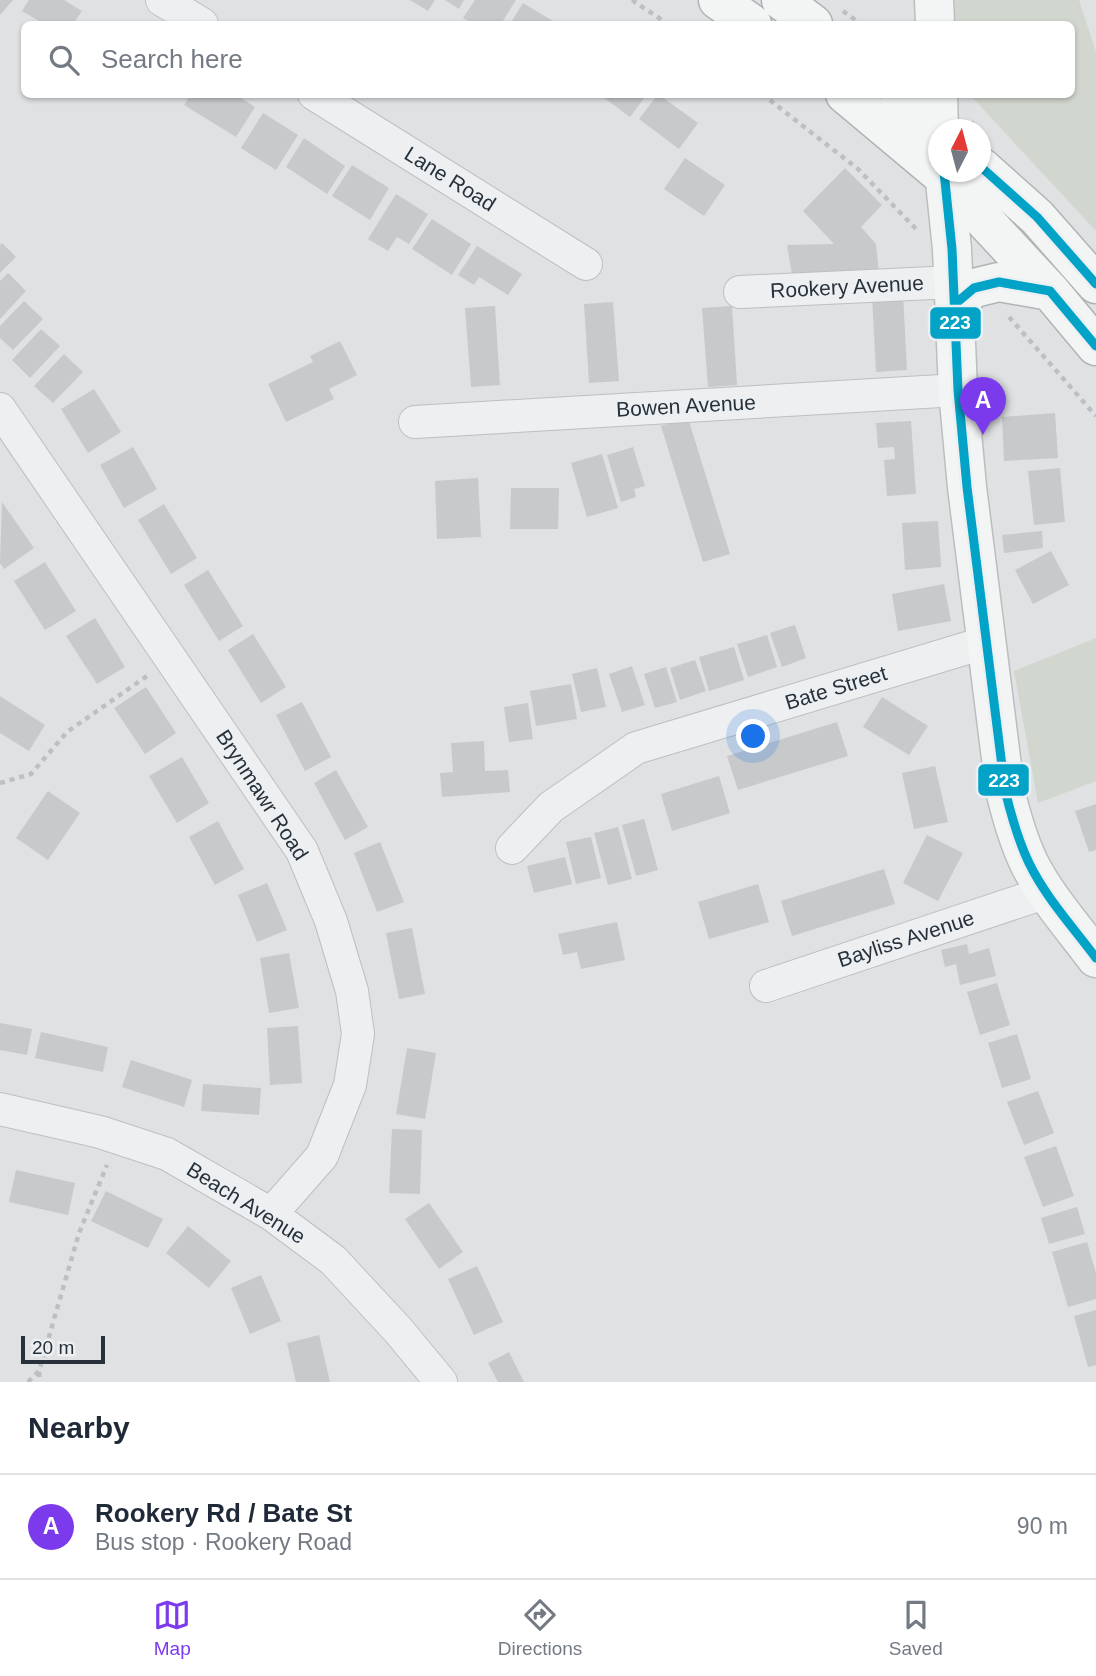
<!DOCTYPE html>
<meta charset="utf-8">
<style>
:root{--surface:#fff;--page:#f2f2f3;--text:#1f2937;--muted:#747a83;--line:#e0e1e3;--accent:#7c3aed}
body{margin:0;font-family:Arial,sans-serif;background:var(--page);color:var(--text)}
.compass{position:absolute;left:928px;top:119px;width:63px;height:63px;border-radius:50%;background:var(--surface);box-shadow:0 2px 5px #0004;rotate:6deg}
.scale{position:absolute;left:21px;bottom:18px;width:84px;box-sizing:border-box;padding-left:7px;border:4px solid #283139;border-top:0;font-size:19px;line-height:24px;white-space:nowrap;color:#283139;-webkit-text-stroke:5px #ecf0f3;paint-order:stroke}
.you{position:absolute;left:754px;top:737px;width:24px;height:24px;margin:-18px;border:5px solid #fff;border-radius:50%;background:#1a73e8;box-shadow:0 0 0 10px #1a73e833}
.badge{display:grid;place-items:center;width:46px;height:46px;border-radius:50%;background:var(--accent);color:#fff;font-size:23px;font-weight:700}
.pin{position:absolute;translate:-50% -58px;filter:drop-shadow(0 2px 4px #0008)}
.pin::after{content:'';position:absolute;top:37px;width:24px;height:21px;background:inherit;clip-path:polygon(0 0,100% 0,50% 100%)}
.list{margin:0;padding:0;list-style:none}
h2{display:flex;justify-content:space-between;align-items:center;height:91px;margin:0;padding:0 28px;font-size:30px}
h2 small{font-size:23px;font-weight:400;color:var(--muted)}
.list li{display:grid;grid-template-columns:46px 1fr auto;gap:21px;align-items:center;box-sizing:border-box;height:105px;padding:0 28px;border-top:2px solid var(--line)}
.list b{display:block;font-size:26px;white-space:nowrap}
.list p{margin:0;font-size:23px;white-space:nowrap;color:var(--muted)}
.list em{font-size:23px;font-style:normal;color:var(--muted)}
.icon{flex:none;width:38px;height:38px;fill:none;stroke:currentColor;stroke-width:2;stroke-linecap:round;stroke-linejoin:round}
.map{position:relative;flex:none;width:1096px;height:1382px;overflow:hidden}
.search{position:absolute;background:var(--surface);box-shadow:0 2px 5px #0004;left:21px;right:21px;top:21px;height:77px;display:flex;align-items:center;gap:18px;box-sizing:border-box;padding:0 24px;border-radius:10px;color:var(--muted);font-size:26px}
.sheet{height:196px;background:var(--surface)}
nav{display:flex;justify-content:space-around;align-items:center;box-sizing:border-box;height:98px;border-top:2px solid var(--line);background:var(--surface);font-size:19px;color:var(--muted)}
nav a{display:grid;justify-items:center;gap:4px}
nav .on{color:var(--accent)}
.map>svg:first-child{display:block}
.green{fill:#d1d7cf}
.building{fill:#c7c9cb}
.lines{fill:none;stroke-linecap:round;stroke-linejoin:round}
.minor-casing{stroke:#bdbfc1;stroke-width:34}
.primary-casing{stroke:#bbbec0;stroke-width:41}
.trunk-casing{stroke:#b1b4b7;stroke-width:41}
.path{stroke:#bdc0c2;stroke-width:4.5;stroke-dasharray:5 5;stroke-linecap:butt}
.minor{stroke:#eeeff0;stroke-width:32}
.primary{stroke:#f3f4f4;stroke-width:38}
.trunk{stroke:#f3f4f4;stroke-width:38}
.bus-1-casing{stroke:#ecf0f3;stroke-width:14}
.bus-1{stroke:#02a3c7;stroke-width:9}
.labels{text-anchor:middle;stroke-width:6;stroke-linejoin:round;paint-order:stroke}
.street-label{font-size:21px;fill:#283139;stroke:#ecf0f3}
.line-badge{stroke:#ecf0f3;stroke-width:2.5}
.badge-label{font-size:19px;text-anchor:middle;font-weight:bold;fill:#fff}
</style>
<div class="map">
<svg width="1096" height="1382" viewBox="0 0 1096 1382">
<rect width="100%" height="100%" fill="#dfe1e3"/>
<!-- green -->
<path class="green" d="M955,0h124l17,52v179l-126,-136 102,-1v-70h-117z
M1096,638v143l-58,22 -24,-132z"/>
<!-- building -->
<path class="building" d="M0,0h13l-13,15z
M29,0h35l18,11 -9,13h-29l-22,-13z
M410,0h25l-7,11z
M445,0h19l-5,9z
M475,0h41l-15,24h-27l-11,-6z
M523,3l35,21h-48z
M191,94h44l20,13 -19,30 -52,-32z
M599,94h48l-17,23z
M658,94l40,29 -19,26 -40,-30z
M263,113l35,22 -22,35 -35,-22z
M304,138l41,28 -18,28 -41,-27z
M685,158l40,27 -21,31 -40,-27z
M352,165l37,23 -19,32 -38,-24z
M845,168l37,37 -21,22 15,17 3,28 -87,3 -5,-30 47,-1 -31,-33z
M396,194l32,20 -19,30 -12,-7 -9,14 -20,-12z
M432,219l39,25 -19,31 -40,-26z
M2,243l14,14 -16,16v-28z
M477,246l45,28 -14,21 -29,-18 -5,8 -16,-10z
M8,273l18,18 -26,28v-38z
M903,294l4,76 -31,2 -4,-77z
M24,301l19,18 -30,31 -13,-12v-12z
M613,302l6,79 -30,2 -5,-79z
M495,306l5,79 -29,2 -6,-79z
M732,306l5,79 -29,2 -6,-79z
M41,329l19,17 -30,32 -18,-18z
M340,341l17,34 -28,14 5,10 -48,23 -18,-38 45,-22 -3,-6z
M64,354l19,18 -30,31 -19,-17z
M94,389l27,43 -33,21 -27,-44z
M1055,413l3,45 -54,3 -2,-44z
M688,418l42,136 -27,8 -42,-136z
M911,421l5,73 -29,2 -3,-36 11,-1 -1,-12 -16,1 -2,-25z
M133,447l24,42 -33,19 -24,-43z
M633,447l12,39 -11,3 2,8 -15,5 -14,-47z
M602,454l16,54 -31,9 -16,-54z
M1060,468l5,54 -31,3 -6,-54z
M478,478l3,59 -44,2 -2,-58z
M511,488h48l-1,41h-48z
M2,502l32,46 -30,21 -4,-6z
M164,504l33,54 -26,16 -33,-54z
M938,521l3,46 -36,3 -3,-47z
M1042,531l1,17 -39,5 -2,-18z
M1051,551l18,34 -36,19 -18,-34z
M45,562l31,49 -31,19 -31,-49z
M208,570l35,56 -24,15 -35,-56z
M944,584l7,37 -53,10 -6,-37z
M95,618l30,49 -28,17 -31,-48z
M795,625l11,33 -24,9 -12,-34z
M253,634l33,53 -25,16 -33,-53z
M767,635l10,32 -29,10 -11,-33z
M734,647l10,33 -35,11 -10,-34z
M695,660l11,31 -26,9 -10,-32z
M632,666l13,39 -23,7 -13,-38z
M666,667l11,35 -22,6 -11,-34z
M597,668l9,39 -25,5 -9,-38z
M571,684l6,35 -41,7 -6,-35z
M146,687l30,46 -31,21 -31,-46z
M0,696l45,29 -16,26 -29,-18z
M882,697l46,29 -19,29 -46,-28z
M302,702l29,55 -26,14 -29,-56z
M528,703l5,36 -24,3 -5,-35z
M837,722l11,34 -110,34 -11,-34z
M484,741l1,30 23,-1 2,22 -68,5 -2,-24 13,-1 -2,-29z
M182,757l27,46 -32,20 -28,-47z
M935,766l13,56 -34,7 -12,-56z
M336,770l32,57 -23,13 -31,-57z
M719,776l11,37 -58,18 -11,-37z
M48,791l32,22 -32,47 -32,-22z
M1096,804v46l-7,2 -14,-41z
M644,819l14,51 -22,6 -14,-51z
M218,821l26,48 -29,16 -26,-48z
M618,827l14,52 -24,6 -14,-52z
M927,835l36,18 -25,48 -35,-18z
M591,837l10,41 -25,6 -10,-42z
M380,842l24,60 -27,10 -23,-59z
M565,857l7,27 -38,9 -7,-27z
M884,869l11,35 -103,32 -11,-35z
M267,883l20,47 -30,12 -19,-47z
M758,884l11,38 -60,17 -11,-37z
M617,922l8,38 -44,9 -4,-17 -14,3 -5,-21z
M412,928l13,66 -26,5 -13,-66z
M967,944l2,10 20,-6 7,28 -36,9 -4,-21 -11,3 -4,-17z
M289,953l10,55 -30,5 -9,-55z
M997,983l13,42 -30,10 -13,-43z
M0,1023l32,6 -5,26 -27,-5z
M298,1026l4,57 -32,2 -3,-57z
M41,1032l67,15 -5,25 -68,-14z
M1017,1034l14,45 -29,9 -14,-45z
M407,1048l29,5 -11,66 -29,-5z
M131,1060l61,20 -8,27 -62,-20z
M203,1084l58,4 -2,27 -58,-4z
M1038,1091l16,42 -30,12 -17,-43z
M392,1129l30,1 -2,64 -31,-1z
M1056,1146l18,50 -31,11 -19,-50z
M16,1170l59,13 -7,32 -59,-13z
M106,1191l57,28 -15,29 -57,-27z
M429,1203l34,49 -24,17 -34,-50z
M1077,1207l8,27 -36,10 -8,-26z
M188,1226l43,35 -22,27 -43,-35z
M1087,1242l9,31v26l-28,8 -16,-55z
M477,1266l26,56 -29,13 -26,-56z
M261,1275l20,46 -31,13 -19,-46z
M1096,1310v55l-8,2 -14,-51z
M319,1335l11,47h-34l-9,-39z
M509,1352l15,30h-26l-10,-19z"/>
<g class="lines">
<!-- minor casing -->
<g class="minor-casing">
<path id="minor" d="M162,0l40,24
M314,94l272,170
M740,292l214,-10
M0,409l302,442 29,70 21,70 6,43 -8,51 -28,71 -51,58
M415,422l543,-32
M512,848l39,-41 85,-59 351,-106
M766,986l281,-94
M0,1109l100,23 67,22 104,60 62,46 65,70 43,52"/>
</g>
<!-- primary casing -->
<g class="primary-casing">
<path id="primary" d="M934,0l1,24
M938,94l1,39
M944,172l8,77 6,141 9,97 38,303c6,25 13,50 24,73 17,34 44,64 67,95"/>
</g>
<!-- trunk casing -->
<g class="trunk-casing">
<path id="trunk" d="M718,0l34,24
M781,0l32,24
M845,94l99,83 106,114 46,55
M899,94l40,36
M981,167l56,50 59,67
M955,304l19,-16 25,-6 51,9"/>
</g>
<!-- path -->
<path class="path" d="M632,0l36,24
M843,11l18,13
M762,94l96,75 60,62
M971,122l7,8
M1009,317l87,99
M0,783l31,-9 36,-42 80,-56
M39,1372l1,10
M28,1382l11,-11 40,-138 28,-68"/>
<!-- minor -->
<use href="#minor" class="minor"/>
<!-- primary -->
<use href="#primary" class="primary"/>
<!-- trunk -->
<use href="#trunk" class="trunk"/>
<!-- bus-1 casing -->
<g class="bus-1-casing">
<path id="bus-1" d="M981,167l56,50 59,67
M944,172l8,77 6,141 9,97 38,303c6,25 13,50 24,73 17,35 44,64 67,95
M955,304l19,-16 25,-6 51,9 46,55"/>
</g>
<!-- bus-1 -->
<use href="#bus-1" class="bus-1"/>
</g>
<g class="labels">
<!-- street labels -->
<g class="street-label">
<text transform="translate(450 179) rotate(32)" y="7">Lane Road</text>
<text transform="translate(847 287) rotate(-3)" y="7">Rookery Avenue</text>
<text transform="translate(686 406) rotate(-3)" y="7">Bowen Avenue</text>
<text transform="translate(836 688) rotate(-17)" y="7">Bate Street</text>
<text transform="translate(262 795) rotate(57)" y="7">Brynmawr Road</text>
<text transform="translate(906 939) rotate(-18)" y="7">Bayliss Avenue</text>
<text transform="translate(246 1203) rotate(32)" y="7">Beach Avenue</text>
</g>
</g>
<g class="line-badge">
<rect x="929" y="306" width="53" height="34" rx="7" fill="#02a3c7"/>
<rect x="977" y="763" width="53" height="34" rx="7" fill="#02a3c7"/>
</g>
<g class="badge-label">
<text x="955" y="329">223</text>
<text x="1004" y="787">223</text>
</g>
</svg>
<svg class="compass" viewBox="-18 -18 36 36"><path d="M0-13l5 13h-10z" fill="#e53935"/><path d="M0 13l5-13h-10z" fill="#747a83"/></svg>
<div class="scale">20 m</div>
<div class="you"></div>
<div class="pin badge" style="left:983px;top:435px">A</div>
<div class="search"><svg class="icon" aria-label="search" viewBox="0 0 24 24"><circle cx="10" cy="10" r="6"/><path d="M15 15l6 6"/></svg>Search here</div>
</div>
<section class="sheet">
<h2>Nearby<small></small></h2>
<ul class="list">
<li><span class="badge">A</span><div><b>Rookery Rd / Bate St</b><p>Bus stop · Rookery Road</p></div><em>90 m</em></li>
</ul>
</section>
<nav>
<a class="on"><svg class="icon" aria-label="map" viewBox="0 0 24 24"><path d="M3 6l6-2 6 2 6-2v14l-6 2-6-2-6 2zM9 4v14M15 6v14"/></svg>Map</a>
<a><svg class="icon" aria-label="directions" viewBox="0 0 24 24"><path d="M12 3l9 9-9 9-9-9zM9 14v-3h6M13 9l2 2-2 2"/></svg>Directions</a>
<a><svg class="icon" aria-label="saved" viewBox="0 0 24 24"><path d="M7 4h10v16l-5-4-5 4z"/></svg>Saved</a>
</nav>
